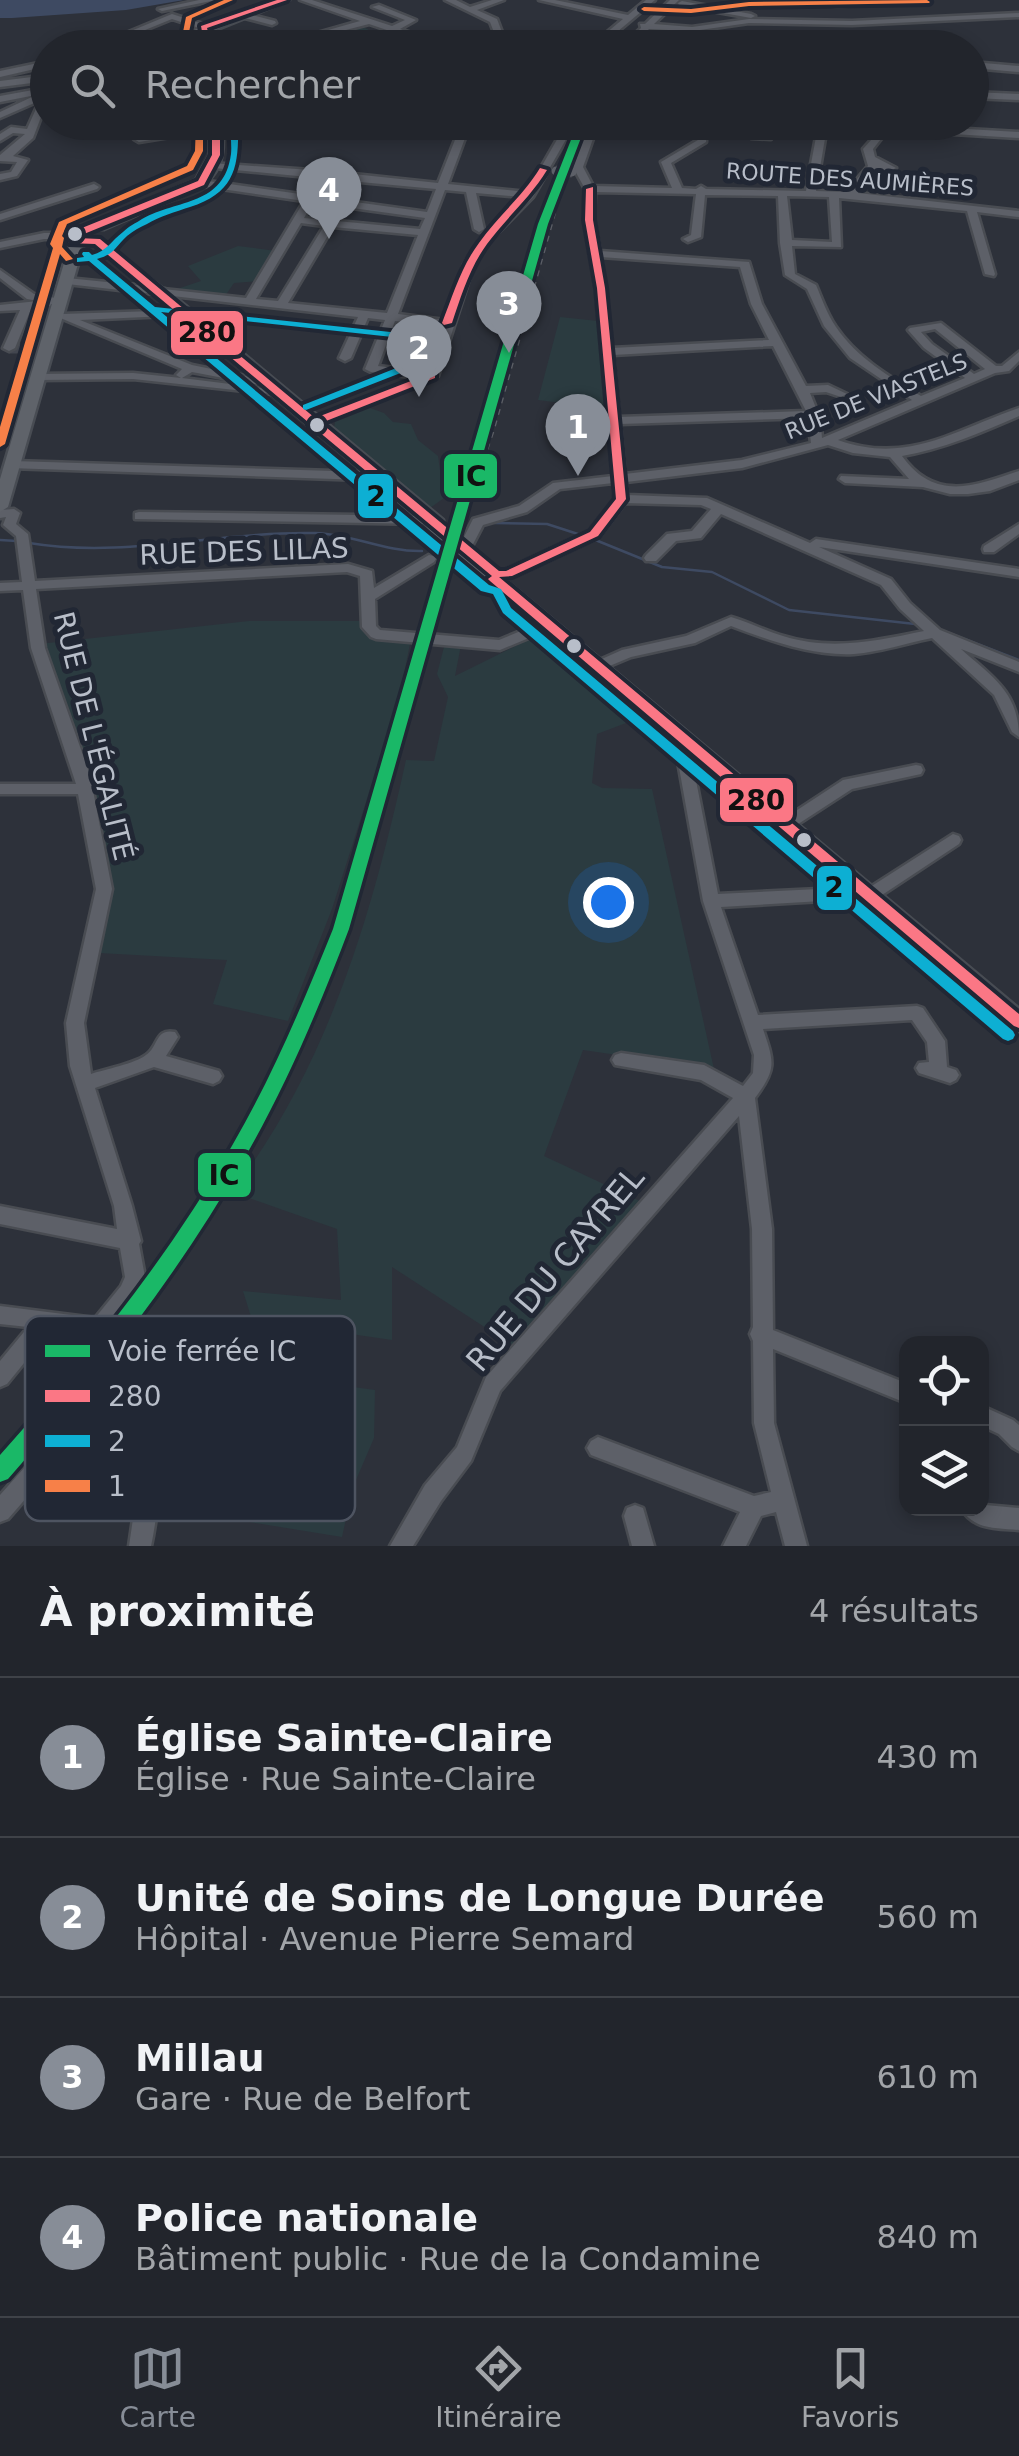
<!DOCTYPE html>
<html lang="fr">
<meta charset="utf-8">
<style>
:root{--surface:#22252c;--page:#2e3138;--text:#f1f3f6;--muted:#a2a5a9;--line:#3f4248;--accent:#878d97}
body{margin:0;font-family:"DejaVu Sans",sans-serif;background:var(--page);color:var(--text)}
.controls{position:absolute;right:30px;bottom:30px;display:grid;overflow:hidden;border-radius:20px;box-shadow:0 5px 15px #0003}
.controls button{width:90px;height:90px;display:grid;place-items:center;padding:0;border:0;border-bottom:2px solid var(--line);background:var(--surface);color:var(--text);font:50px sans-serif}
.you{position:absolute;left:608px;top:902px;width:35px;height:35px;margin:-25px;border:8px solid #fff;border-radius:50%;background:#1a73e8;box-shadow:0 0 0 15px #1a73e833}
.badge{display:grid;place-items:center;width:65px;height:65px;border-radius:50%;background:var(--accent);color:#fff;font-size:32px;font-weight:700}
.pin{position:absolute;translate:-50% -82px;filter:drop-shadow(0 2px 5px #0008)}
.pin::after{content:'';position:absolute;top:52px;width:35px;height:30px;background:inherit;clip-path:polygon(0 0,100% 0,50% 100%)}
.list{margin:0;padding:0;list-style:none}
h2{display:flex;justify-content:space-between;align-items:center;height:130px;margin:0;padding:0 40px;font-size:42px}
h2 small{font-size:32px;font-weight:400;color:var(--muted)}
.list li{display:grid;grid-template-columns:65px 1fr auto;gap:30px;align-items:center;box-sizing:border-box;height:160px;padding:0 40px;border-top:2px solid var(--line)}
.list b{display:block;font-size:38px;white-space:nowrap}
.list p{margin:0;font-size:32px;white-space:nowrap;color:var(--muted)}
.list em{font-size:32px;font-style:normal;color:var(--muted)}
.icon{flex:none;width:55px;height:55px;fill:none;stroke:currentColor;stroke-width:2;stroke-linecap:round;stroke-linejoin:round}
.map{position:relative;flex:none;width:1019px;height:1546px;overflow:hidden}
.search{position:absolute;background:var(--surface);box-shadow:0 5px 15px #0003;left:30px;right:30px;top:30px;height:110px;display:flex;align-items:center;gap:25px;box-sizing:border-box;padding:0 35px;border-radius:55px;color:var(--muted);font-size:38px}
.sheet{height:770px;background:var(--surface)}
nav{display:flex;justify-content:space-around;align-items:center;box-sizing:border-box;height:140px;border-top:2px solid var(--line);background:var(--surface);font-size:28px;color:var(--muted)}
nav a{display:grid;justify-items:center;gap:5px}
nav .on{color:var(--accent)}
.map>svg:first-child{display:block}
.green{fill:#2b3b40}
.water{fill:#3e4a62}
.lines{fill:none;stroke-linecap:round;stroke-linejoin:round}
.stream{stroke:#3e4a62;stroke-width:2.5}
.minor-tunnel{stroke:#42464f;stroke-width:11;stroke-dasharray:11 6;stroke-linecap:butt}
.minor-casing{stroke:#494c52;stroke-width:5}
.major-casing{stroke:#484c53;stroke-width:5}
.minor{fill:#5d6068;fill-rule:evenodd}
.major{fill:#5f636a;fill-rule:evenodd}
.rail{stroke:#5c5f66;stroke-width:2.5;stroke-dasharray:6 6;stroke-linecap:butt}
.minor-bridge-casing{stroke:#494c52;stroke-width:11;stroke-linecap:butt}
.minor-bridge{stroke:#5d6068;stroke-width:9}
.bus-1-casing{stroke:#212734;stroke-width:8}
.bus-2-casing{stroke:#212734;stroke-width:8}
.bus-3-casing{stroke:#212734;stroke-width:8}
.bus-1{fill:#fb7785;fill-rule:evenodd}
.bus-2{fill:#0dafd3;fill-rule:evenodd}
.bus-3{fill:#f78048;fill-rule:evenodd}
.rail-1-casing{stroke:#212734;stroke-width:7}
.rail-1{fill:#1ab867;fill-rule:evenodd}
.bus-dot{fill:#b8bec9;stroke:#212734;stroke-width:4}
.labels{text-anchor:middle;stroke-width:10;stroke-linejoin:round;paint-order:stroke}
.far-street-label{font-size:22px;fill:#b8bec9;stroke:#212734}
.street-label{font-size:28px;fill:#b8bec9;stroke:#212734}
.near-street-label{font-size:32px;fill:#b8bec9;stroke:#212734}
.key{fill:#212734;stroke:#4e5461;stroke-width:2.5}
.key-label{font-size:28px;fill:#b8bec9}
.line-badge{stroke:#212734;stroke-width:4}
.pale-badge-label{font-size:28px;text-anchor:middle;font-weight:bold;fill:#111}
</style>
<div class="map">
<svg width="1019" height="1546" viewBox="0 0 1019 1546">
<rect width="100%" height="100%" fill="#2d313a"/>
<!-- green -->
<path class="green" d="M363,27l40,20h-71l-13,-7z
M238,246l38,5 -18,30 -24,2 -9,13 -48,-7 24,-8 -13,-15z
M560,317l38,4 10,88 -70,-9z
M370,408l14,5 9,9 18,2 7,16 20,16 6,42 -14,10 -96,-80 1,-6z
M249,621h114l1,12 7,4 40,2 -12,59 -67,211 -44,112 -75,-17 14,-44 -128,-7 13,-72h-5l-68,-237z
M544,632l98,85 -45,17 -5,49 10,5 50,1 62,280 -131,-19 -39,106 100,47 -127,145 -125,-81v73l-48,-7 -1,13 -92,-8 1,-18 -9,-29 98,9 -4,-71 -105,-37c97,-128 140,-278 174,-432l28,1 14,-64 -11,-23 8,-31 16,2 -6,31z
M346,1386l29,4 -1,48 -21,49 -11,50 -105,-17 34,-85 75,4z"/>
<!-- water -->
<path class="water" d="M0,0h184l-58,10 -114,8h-12z"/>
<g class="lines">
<!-- stream -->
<path class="stream" d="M495,523l52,1 34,11
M593,539l69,28 50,5 77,38 126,14
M0,540l17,1
M29,543c97,16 189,-12 286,-10 37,1 70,19 107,18
M936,628l83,32"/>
<!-- minor-tunnel -->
<path class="minor-tunnel" d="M9,348h34"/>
<!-- minor casing -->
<g class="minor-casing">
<path id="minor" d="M199,0h17l-54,11 -4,-2z
M300,0h12l80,26 13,-6 -33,-13 7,-2 37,15 -16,9 41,14 32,5h-33l-71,-24 -62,16v-4l53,-15z
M445,0h11l14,7 22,-7h12l-27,10 20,9 11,29h-8l-10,-26z
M539,0h16l73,15 18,-15h9l-57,48h-10l35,-29z
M670,0h9l-25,24 38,3 57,-8 103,2 167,-8v4l-167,8 -103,-2 -56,8 9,6 61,11c-25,0 -54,0 -76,-13v-4l-38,-2 -20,19h-9l21,-20 -1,-4h5z
M780,0l134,1 -4,2 -73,3 -53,-4z
M682,1l69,13 4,2 -4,2 -72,-13 -1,-2z
M244,13l31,8 1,2 -4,2 -31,-8v-4z
M172,14l34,11 2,4 -45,19h-13l49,-20 -27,-9 -44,18 19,11h-12l-14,-8 -18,8h-13z
M483,43l3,1v4h-11z
M48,61v5l-48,11v-6z
M972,62l47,4v6l-47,-4z
M48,75v6l-48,6v-6z
M44,88l4,2v7l-48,21v-6l36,-17 -36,7v-6z
M972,92l47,2v6l-47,-2z
M39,102l7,2 -13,34 -20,18 15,4 -11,16 -17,4v-6l11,-2 6,-10 -17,-1v-6l25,-21 -12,-1 -13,8v-7l11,-7 16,2z
M91,122h9l-5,10 -3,1 -5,-3z
M462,122h9l-23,62 79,8 40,-70h9l-43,75 -44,45 -15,22 -36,112 -4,3 -118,47h-8v-6l110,-42 -47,-6 -6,-3 20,-49 -17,-2 -17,40 -6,3 -6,-3 19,-41 -291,-33 -5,-3 5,-3 79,8 -53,-43v-4l4,-1 66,51 83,9 58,-97 -103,-15 -5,-3 5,-3 106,15 11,-17 -104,-10 -5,-3 2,-2 114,8 113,12zM327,179l24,2 -12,19 -22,-3zM360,182l76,7 -9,23 -79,-11zM445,190l21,2 8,37 5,3 5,-3 -8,-36 46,4 -41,41 -17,26 -19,56 -47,-6zM313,202l23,3 -9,15 -23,-2zM345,207l80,11 -5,11 -83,-8zM301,223l23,3 -46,75 -22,-2zM333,227l85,8 -31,78 -99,-10zM395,321l48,5 -15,46 -50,-6z
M590,122h9l-16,45 10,19 79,2 -11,-26 42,-25 3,1v4l-35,21 11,25 14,1 5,-3 5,3 100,2 12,-65 -29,-4h60l170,10v6l-131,-8 -15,19 2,8 21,11c-17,9 -29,2 -38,25l161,18v6l-42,-5 18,62 -1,2 -9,-2 -18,-63 -128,-13 2,49 -49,-1 3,28 21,11c6,14 11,29 20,42 21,31 54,50 85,69l44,-18 -41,-30 -16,-18 2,-2 31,-5 55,43h6l17,-14v9l-10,10 -14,2 -157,67c70,25 117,-10 181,-32v8c-39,17 -76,33 -117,40 33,46 73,30 117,15v9l-29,11 -22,3h-18l-27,-7 -78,-4 -6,-4 2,-3 68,3 -19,-22 -37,-4 -25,-8 -86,23 -116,14 1,13 80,3 103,45 6,-4 203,30v8l-200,-30 72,32 19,24 30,27 79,32v10l-58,-23c30,27 58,43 58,88l-7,-5 -18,-37 -62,-57c-25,5 -52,14 -78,16 -43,2 -83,-13 -123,-28l-36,17 -64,14 -31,13 -5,-2 -2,-3 2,-3 27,-12 64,-14 45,-19c18,5 34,14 52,19 48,15 93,5 141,-5l-24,-22 -19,-24 -160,-71 -20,24 -25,3 -20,20h-10l-2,-3 2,-3 21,-21 25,-3 19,-22 -10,-4 -76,-2 -26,34 -86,40h-10l-2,-3 2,-3 86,-40 26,-32 -2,-16 -53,6 -33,23 -44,13 -13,25h-10l-1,-3 14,-28 46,-13 34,-23 60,-7 -17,-188 -12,-68 1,-31 -12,-22zM827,127l53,3 -17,19 5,17 -17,20 -2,6 -33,-1zM595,192l101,2 -5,41 -8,4 5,3 13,-5 4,-42 73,1 2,47 5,32 22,14 17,37 26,32 62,42 -90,38 -2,-20 -10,-25 16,-1 15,5 6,-3 -19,-9 -22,1 -44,-82 -13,-42 -149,-11 -6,-31zM787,196l42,1 3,45 -40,-2zM601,257l139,10 11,37 18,36 -157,8zM935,329l50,40 -11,5 -42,-30 -11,-12zM773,346l33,65 -187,6 -6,-62zM808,418l3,25 -69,17 -117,14 -5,-50z
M765,122h10l-4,17 -20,-1v-4h13z
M216,124l3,1v4l-80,13 -5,-3 5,-3z
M94,184l5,3 -2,2 -97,31v-6z
M44,233h28l5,3 -5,3h-28l-44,9v-6z
M0,270l34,24 27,5 5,3 -5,3 -10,-1 -1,2 -19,3 -16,39 -6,3 -6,-3 17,-38 -20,1v-6l38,-4 -11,-2 -27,-21z
M185,310l5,3 -1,2 -109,5 112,45 63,13 6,3 -6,3 -63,-12 -10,6 95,12 6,3 -2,2 -148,-16 -94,1 -6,-3 6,-3 94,-1 48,5 -5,-3 6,-6 -124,-52 5,-3z
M13,461l351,11 6,4 -6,4 -355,-12v-6z
M14,509l6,4 -4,11 12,10 7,47 313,-17 24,7 2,17 55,-33 5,1 2,3 -2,3 -59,37 1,27 4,4 119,10 46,-19 5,-1 7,4 -2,3 -55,23 -124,-11 -5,-2 -9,-10 -2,-51 -13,-4 -311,17 9,59 45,127 22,114 -28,134 7,51c15,-5 43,-10 55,-19 13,-9 9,-27 29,-23l3,5 -12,19 53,15 3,5 -3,5 -6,3 -59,-17 -59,21 37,118 9,35 -2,3 6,33 -10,23 -20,25c11,5 24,11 32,21 27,31 13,160 4,200h-22l10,-68 2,-58 -42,3 -12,5 -79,91 -8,3v-27l73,-82 26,-10 41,-4c-1,-11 0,-30 -7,-40 -14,-21 -58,-26 -82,-29l-44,54 -7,3v-26l28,-34 -28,-3v-18l95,12 26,-32 4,-9 -5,-29 -120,-24v-18l117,23 -3,-23 -44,-140 -4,-43 30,-134 -18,-95h-78v-10h76l-45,-136 -8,-58 -23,1v-8l22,-1 -6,-46 -13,-11 3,-8 -6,1v-8z
M139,512l289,4 6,4 -6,4 -293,-5v-6z
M1019,524v10l-25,18h-10l-1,-3 1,-3z
M680,729l7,5 31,160 101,-5 30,-17 6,2 2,4 -2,4 -33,19 -101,6 37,108 159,-9 6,2 22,33 2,26 9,3 3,5 -3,5 -6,3 -31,-10 -3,-5 3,-5 10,-1 -2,-20 -15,-22 -149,9c11,33 14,40 -8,69l17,131 1,101 133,53v20l-133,-54 1,74 33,123h-22l-9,-34 -15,4 -15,30h-23l17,-34 -149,-57 -4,-7 4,-7 7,-4 156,59 17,-4 -17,-69 -1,-82 -3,-7 3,-7 -1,-98 -13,-113 -239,275 -29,70 -30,40 -28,45h-23l35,-61 32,-38 29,-70 247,-279 -32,-18 -86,-15 -3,-5 3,-5 6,-2 83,12 39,21 10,-13 1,-18 -51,-154 -30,-167z
M916,765l5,1 2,4 -2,4 -69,15 -60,39h-10l-3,-4 3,-4 61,-40z
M953,834l6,2 2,4 -2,4 -83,55h-12l-2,-4 2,-4z
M982,1406l31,14 6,5v26l-7,-4 -13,-13 -17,-8z
M982,1502l3,3 34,3v22c-22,-2 -46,0 -58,-22h21z
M635,1505l8,3 11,38h-22l-8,-30 3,-8z"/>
</g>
<!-- major casing -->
<g class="major-casing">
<path id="major" d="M274,0h15l-79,32 -10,-2z
M210,122h12c6,55 -14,63 -58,81 -20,9 -40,17 -60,26h-10v-6l102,-43 14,-25z
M77,239l7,4 -76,264 -8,5v-33l70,-236z
M155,289h10l278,231 1,7 6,7 569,475v23l-8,-3 -573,-487 -18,-23 -265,-224z"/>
</g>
<!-- minor -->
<use href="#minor" class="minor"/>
<!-- major -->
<use href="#major" class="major"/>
<!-- rail -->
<path class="rail" d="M433,608l60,-176 81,-287"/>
<!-- minor-bridge casing -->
<g class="minor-bridge-casing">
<path id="minor-bridge" d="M556,171l16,1"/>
</g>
<!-- minor-bridge -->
<use href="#minor-bridge" class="minor-bridge"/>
<!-- bus-1 casing -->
<g class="bus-1-casing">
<path id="bus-1" d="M277,0h10l-80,28 5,20h-7l-4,-22z
M212,122h8v33l-16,30 -125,51 -2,2 23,1 215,179 114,-44h6v4l-114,45 178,148h7l84,-39 26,-33 -19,-211 -12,-68 1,-31 7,-2v33l12,68 21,211 -28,37 -86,40 -13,1 520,437v14l-5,-2 -524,-445 -2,-2 4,-3 -180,-150 -3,-1 -1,-3 -213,-178 -26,-1 -1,-2 4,-9 126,-51 14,-26z
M540,168l7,2c-17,28 -41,48 -60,74 -17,23 -26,52 -35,79l-8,2 -2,-2c11,-28 19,-56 37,-80 19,-27 44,-47 61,-75z"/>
</g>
<!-- bus-2 casing -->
<g class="bus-2-casing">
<path id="bus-2" d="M230,122h8c1,44 -2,70 -48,85 -15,5 -30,9 -43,17 -7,3 -14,7 -20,12 -12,11 -12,18 -30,23l58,48 273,29 2,2 -9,27 -115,45 -3,-1v-4l111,-44 6,-21 -259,-28 328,273 12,4 10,19 502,423 2,4 -2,4 -5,2 -5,-2 -500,-426 -10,-19 -12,-3 -392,-330 -12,1v-4l7,-1 -2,-3 1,-2h6l3,3c15,-4 19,-14 31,-23 6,-6 13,-9 19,-13 36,-20 82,-13 89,-65 1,-10 -1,-21 -1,-32z"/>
</g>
<!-- bus-3 casing -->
<g class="bus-3-casing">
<path id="bus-3" d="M224,0h9l-41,18 -3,14 11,13 -6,1 -11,-14 3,-15z
M927,0l3,2 -1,1 -180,3 -58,7 -47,-2 -3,-2 3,-2 47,2 58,-7z
M196,122l7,2v27l-10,19 -126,54 -5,12 2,2 -2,9 11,12 -7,2 -6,-7 -55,190 -5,3v-20l53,-179 -3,-4 9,-22 128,-56 8,-15z"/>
</g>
<!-- bus-1 -->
<use href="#bus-1" class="bus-1"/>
<!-- bus-2 -->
<use href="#bus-2" class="bus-2"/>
<!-- bus-3 -->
<use href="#bus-3" class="bus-3"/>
<!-- rail-1 casing -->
<g class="rail-1-casing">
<path id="rail-1" d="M578,122h9l-39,102 -199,705c-30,79 -63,157 -105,230 -66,116 -148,220 -236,320l-8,3v-27c87,-97 169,-198 233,-311 40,-69 70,-141 100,-215l205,-705z"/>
</g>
<!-- rail-1 -->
<use href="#rail-1" class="rail-1"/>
</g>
<!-- markers -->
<g class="bus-dot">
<circle cx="75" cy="234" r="9"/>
<circle cx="317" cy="425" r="9"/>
<circle cx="574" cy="646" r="9"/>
<circle cx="804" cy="840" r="9"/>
</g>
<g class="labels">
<!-- far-street labels -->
<g class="far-street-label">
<text transform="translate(850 179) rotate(4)" y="8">ROUTE DES AUMIÈRES</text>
<text transform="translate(876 396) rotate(-22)" y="8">RUE DE VIASTELS</text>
</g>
<!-- street labels -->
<g class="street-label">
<text transform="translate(244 551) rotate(-2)" y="10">RUE DES LILAS</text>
<text transform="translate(94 736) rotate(76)" y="10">RUE DE L'ÉGALITÉ</text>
</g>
<!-- near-street labels -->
<g class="near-street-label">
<text transform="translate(555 1269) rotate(-50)" y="11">RUE DU CAYREL</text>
</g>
</g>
<!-- legend -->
<rect x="25" y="1316" width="330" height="205" rx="15" class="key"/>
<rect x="45" y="1345" width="45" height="12" fill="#1ab867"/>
<rect x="45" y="1390" width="45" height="12" fill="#fb7785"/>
<rect x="45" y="1435" width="45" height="12" fill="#0dafd3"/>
<rect x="45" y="1480" width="45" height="12" fill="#f78048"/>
<g class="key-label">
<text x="108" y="1361">Voie ferrée IC</text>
<text x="108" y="1406">280</text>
<text x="108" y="1451">2</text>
<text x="108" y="1496">1</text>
</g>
<g class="line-badge">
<rect x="169" y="309" width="76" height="48" rx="10" fill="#fb7785"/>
<rect x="442" y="452" width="57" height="48" rx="10" fill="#1ab867"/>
<rect x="356" y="472" width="39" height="48" rx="10" fill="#0dafd3"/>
<rect x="718" y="776" width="77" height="48" rx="10" fill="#fb7785"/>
<rect x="815" y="864" width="39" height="48" rx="10" fill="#0dafd3"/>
<rect x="196" y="1151" width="57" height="48" rx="10" fill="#1ab867"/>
</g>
<g class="pale-badge-label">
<text x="207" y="342">280</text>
<text x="471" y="486">IC</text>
<text x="376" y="506">2</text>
<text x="756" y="810">280</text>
<text x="834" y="897">2</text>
<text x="224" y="1185">IC</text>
</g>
</svg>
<div class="controls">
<button><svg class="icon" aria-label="locate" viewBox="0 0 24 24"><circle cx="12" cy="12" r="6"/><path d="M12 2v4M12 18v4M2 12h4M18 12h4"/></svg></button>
<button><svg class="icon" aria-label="layers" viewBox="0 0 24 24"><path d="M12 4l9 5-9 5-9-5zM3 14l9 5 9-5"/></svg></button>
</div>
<div class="you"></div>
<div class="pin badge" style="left:578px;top:476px">1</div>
<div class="pin badge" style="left:419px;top:397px">2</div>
<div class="pin badge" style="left:509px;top:353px">3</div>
<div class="pin badge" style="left:329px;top:239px">4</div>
<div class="search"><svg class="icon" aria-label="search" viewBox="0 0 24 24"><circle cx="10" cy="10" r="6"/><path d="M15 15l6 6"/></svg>Rechercher</div>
</div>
<section class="sheet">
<h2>À proximité<small>4 résultats</small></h2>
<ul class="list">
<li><span class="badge">1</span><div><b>Église Sainte-Claire</b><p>Église · Rue Sainte-Claire</p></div><em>430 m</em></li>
<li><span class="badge">2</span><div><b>Unité de Soins de Longue Durée</b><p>Hôpital · Avenue Pierre Semard</p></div><em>560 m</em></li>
<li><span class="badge">3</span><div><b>Millau</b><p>Gare · Rue de Belfort</p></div><em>610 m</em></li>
<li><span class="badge">4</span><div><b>Police nationale</b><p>Bâtiment public · Rue de la Condamine</p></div><em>840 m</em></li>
</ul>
</section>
<nav>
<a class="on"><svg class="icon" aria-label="map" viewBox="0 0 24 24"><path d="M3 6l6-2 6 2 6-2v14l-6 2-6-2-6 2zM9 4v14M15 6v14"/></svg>Carte</a>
<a><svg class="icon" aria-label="directions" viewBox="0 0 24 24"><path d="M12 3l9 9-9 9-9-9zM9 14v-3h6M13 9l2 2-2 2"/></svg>Itinéraire</a>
<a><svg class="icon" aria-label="saved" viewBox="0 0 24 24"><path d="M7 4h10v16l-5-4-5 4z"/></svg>Favoris</a>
</nav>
